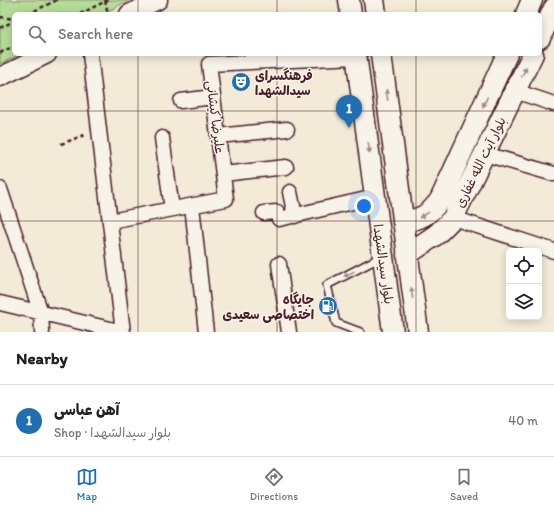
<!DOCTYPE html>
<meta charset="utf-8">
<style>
:root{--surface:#fff;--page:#f6f6f6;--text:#202124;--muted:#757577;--line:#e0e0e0;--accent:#1f6fb2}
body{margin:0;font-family:Itim,"Playpen Sans Arabic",sans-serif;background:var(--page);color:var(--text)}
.controls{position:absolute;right:12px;bottom:12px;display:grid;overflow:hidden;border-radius:6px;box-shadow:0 2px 10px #0003}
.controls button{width:36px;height:36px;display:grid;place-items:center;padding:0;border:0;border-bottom:1px solid var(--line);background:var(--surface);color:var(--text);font:20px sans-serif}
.you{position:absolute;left:364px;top:206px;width:14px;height:14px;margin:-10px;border:3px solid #fff;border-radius:50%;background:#1a73e8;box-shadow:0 0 0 6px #1a73e833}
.badge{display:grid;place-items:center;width:26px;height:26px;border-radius:50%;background:var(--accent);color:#fff;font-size:13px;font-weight:700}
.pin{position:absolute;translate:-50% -33px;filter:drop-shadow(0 1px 2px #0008)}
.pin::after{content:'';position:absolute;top:21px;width:14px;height:12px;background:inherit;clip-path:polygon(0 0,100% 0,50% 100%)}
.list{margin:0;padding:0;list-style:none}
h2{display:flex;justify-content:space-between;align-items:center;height:52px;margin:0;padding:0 16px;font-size:17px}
h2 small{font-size:13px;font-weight:400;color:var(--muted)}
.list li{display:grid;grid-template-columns:26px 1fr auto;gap:12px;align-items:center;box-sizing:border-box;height:72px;padding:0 16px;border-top:1px solid var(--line)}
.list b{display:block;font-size:15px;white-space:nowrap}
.list p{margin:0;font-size:13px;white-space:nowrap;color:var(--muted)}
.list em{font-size:13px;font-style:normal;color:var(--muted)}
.icon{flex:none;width:22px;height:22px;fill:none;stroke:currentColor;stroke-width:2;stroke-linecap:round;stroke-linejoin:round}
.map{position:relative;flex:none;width:554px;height:332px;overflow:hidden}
.search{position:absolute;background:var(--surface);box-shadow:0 2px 10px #0003;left:12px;right:12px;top:12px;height:44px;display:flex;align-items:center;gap:10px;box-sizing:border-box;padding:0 14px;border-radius:6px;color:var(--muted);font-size:15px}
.sheet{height:124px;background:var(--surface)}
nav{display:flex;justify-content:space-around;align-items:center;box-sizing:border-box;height:56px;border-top:1px solid var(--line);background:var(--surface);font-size:11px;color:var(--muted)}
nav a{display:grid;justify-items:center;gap:2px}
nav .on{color:var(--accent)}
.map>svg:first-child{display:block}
.park{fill:#b3dc98;stroke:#7e7e62}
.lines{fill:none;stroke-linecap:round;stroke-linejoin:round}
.service-casing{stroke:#4a1f2b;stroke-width:10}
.minor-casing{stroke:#4a1f2b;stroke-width:17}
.tertiary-casing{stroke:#4a1f2b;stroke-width:21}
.secondary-casing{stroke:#4a1f2b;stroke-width:23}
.path{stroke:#4a1f2b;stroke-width:2.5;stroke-dasharray:4 3;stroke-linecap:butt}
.service{stroke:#f7f3e8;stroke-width:7}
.minor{stroke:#f7f3e8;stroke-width:14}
.tertiary{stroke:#f7f3e8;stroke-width:18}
.secondary{stroke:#f7f3e8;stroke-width:20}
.oneway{fill:#a0898a}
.grid{fill:none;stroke:#4a1f2b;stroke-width:1;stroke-opacity:0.55}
.labels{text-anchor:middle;stroke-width:3;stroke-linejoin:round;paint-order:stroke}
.poi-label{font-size:13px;font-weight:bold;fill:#4a1f2b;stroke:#f7f3e8;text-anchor:start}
.street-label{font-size:13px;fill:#4a1f2b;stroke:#f7f3e8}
</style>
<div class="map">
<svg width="554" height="332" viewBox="0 0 554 332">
<rect width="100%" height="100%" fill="#f3ead8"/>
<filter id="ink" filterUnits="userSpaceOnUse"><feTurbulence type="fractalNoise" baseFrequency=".025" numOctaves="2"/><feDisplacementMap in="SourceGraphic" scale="8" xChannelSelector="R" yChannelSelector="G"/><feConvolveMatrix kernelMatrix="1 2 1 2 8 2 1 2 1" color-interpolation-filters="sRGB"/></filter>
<g filter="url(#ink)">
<!-- park -->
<path class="park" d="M0,0h130l-28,14h-88v40h7l-21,10z"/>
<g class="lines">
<!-- service casing -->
<g class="service-casing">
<path id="service" d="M360,332l-24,-9 -9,-38 54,-28"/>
</g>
<!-- minor casing -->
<g class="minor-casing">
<path id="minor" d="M90,54l33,278
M515,91l39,13
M181,101l32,-4
M218,136l69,-7
M162,138l10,71
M485,154l69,20
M223,174l63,-7
M0,189l41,124 1,19
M290,192l5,24
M192,206l14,126
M264,213l13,-1 2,7 96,-22
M453,218l101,33
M110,221l116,-22 -17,-135 148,-7
M279,264l10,68
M0,303l123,29"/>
</g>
<!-- tertiary casing -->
<g class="tertiary-casing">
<path id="tertiary" d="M129,14l29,-14
M0,77l47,-23"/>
</g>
<!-- secondary casing -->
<g class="secondary-casing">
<path id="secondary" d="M349,0l2,14
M374,0l2,14
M526,14l6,-14
M540,38l14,-30
M356,54l37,278
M381,54l37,278
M403,222c18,-3 26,-7 37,-22l67,-146
M407,255l30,-21 16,-16 80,-164"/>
</g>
<!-- path -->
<path class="path" d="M105,0l3,14
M28,14l29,-14
M80,14l28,-14
M0,17l14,2
M0,28l14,-7
M0,53l14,-7
M61,144l26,-10"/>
<!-- service -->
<use href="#service" class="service"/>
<!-- minor -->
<use href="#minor" class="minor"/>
<!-- tertiary -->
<use href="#tertiary" class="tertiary"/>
<!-- secondary -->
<use href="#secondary" class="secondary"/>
</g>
<!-- one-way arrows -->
<defs><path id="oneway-solid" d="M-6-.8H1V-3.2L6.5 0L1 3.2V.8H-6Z"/></defs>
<g class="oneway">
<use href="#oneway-solid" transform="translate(524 72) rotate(-65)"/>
<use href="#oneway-solid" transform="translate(387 95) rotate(-97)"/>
<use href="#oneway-solid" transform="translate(485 102) rotate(115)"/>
<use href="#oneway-solid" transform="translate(369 148) rotate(82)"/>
<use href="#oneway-solid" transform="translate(424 215) rotate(151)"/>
<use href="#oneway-solid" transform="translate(349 274) rotate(153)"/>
<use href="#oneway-solid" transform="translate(412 293) rotate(-97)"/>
</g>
</g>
<!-- grid -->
<path class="grid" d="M138,0v14M277,0v14M416,0v14M138,54v278M277,54v278M416,54v278M0,111h554M0,221h554"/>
<!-- icons -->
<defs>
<g id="theatre-disc" transform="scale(1)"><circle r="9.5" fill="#1f6fb2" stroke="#f7f3e8"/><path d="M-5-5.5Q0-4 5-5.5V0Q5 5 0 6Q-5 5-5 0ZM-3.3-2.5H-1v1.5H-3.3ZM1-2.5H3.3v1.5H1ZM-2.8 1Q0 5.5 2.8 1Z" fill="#fff"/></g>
<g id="fuel-disc" transform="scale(1)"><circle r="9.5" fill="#1f6fb2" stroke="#f7f3e8"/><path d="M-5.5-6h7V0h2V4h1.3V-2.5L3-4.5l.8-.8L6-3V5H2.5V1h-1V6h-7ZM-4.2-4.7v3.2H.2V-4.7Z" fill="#fff"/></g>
</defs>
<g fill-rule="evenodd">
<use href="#theatre-disc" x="241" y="82"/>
<use href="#fuel-disc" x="328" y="306"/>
</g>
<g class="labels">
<!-- poi labels -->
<g class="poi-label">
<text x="255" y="80">فرهنگسرای<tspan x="255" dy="15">سیدالشهدا</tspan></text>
<text x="314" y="304" text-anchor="end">جایگاه<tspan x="314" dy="15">اختصاصی سعیدی</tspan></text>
</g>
<!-- street labels -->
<g class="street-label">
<text transform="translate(216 117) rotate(83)" y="5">علیرضا کیشانی</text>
<text transform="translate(480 162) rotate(-64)" y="5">بلوار آیت الله غفاری</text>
<text transform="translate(384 264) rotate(82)" y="5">بلوار سیدالشهدا</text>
</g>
</g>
</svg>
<div class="controls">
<button><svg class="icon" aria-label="locate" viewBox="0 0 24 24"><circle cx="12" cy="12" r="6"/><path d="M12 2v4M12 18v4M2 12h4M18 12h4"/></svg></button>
<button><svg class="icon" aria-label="layers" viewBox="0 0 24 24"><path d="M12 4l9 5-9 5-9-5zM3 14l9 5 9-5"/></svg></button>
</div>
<div class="you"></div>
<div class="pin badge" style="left:349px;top:128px">1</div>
<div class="search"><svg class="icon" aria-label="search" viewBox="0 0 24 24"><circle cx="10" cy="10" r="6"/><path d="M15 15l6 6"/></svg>Search here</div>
</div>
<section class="sheet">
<h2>Nearby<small></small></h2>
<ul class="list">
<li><span class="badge">1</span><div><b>آهن عباسی</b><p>Shop · بلوار سیدالشهدا</p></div><em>40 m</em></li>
</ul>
</section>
<nav>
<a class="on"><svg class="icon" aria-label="map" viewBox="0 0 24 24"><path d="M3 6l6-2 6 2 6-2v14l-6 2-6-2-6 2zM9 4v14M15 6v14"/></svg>Map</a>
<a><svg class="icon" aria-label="directions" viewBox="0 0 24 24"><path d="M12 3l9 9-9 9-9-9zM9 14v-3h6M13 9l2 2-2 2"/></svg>Directions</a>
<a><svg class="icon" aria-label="saved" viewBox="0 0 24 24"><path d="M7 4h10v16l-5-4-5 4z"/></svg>Saved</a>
</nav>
